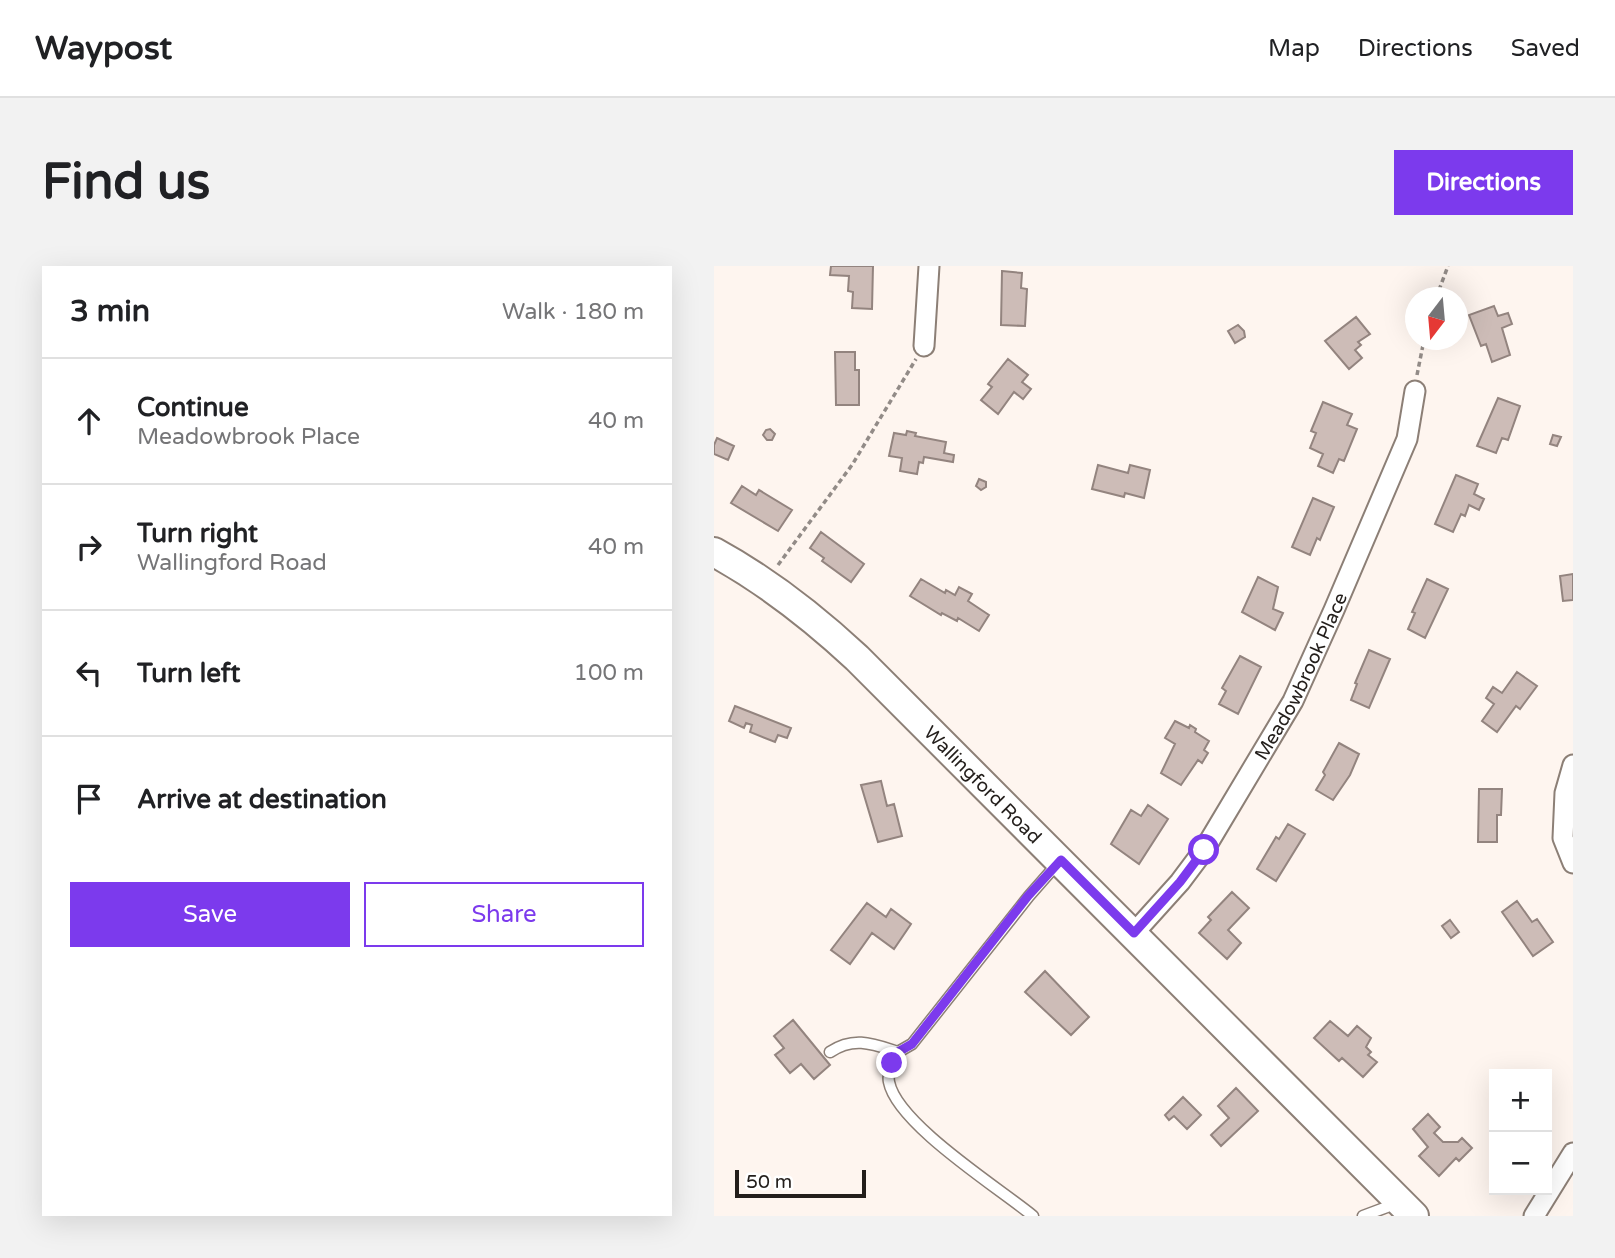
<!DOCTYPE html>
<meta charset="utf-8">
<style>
:root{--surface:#fff;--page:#f2f2f2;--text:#202124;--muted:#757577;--line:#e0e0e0;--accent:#7c3aed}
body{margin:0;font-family:"Varela Round",sans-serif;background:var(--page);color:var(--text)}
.controls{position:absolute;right:21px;bottom:21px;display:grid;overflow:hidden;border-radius:0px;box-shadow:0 7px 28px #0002}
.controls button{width:63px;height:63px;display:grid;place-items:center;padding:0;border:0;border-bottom:2px solid var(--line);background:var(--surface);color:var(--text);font:35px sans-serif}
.compass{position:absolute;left:691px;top:21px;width:63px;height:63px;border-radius:50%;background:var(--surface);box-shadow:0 7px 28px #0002;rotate:196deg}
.scale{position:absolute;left:21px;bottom:18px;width:131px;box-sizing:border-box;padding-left:7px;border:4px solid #231e1b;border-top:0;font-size:19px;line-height:24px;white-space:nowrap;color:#231e1b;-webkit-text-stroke:5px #fff;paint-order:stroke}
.stop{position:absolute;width:21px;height:21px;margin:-16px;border:5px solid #7c3aed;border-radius:50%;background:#fff}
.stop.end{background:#7c3aed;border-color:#fff;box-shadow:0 2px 7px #0008}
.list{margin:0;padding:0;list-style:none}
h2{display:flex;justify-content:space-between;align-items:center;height:91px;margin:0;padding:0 28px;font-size:30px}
h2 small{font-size:23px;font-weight:400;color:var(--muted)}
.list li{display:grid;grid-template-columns:46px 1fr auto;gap:21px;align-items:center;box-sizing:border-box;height:126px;padding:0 28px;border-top:2px solid var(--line)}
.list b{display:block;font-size:26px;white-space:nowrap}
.list p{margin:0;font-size:23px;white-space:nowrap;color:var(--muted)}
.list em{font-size:23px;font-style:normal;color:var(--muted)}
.actions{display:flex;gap:14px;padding:21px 28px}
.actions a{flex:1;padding:16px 0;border:2px solid var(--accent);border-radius:0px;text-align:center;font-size:24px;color:var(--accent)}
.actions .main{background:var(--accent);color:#fff}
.icon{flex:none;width:38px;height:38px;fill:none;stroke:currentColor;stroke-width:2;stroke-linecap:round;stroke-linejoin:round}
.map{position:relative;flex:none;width:859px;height:950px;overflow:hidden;border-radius:0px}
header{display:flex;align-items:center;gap:42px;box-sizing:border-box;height:98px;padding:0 35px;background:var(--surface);border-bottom:2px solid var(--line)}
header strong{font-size:33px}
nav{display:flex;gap:38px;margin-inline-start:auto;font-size:24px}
.intro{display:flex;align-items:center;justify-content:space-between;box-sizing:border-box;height:168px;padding:0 42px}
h1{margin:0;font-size:49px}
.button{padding:18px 32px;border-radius:0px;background:var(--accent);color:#fff;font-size:24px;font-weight:700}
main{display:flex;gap:42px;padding:0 42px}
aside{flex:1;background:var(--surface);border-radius:0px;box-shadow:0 7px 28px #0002}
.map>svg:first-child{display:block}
.building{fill:#cdbcb7;stroke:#93847f;stroke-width:2}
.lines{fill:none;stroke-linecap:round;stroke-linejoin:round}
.lane-casing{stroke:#8c7f76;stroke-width:13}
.street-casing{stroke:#8c7f76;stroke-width:23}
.secondary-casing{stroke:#8c7f76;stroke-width:32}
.path{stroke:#928b87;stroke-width:3.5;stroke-dasharray:5 3.5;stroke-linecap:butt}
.lane{stroke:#fff;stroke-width:10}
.street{stroke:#fff;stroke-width:19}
.secondary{stroke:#fff;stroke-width:28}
.route{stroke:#7c3aed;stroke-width:9}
.labels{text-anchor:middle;stroke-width:5;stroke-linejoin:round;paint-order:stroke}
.street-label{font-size:19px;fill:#231e1b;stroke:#fff}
</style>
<header>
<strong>Waypost</strong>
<nav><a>Map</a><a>Directions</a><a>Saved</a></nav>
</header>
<div class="intro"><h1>Find us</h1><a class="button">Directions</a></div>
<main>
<aside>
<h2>3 min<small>Walk · 180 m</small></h2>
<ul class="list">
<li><svg class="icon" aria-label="ahead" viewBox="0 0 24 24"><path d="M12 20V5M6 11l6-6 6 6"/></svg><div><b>Continue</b><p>Meadowbrook Place</p></div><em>40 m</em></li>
<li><svg class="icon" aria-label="right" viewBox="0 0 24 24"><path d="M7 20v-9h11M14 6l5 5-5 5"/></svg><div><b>Turn right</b><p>Wallingford Road</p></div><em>40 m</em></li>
<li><svg class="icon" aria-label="left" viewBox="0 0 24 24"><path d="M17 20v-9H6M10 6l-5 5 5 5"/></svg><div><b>Turn left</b></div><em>100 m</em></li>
<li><svg class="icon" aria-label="arrive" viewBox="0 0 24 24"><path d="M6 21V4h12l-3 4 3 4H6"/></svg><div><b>Arrive at destination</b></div></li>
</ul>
<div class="actions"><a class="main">Save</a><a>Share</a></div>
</aside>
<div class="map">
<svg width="859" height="950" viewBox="0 0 859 950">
<rect width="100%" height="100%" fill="#fef5ef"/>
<!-- building -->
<path class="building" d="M117,0h42l-1,43 -20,-1 1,-16 -5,-1 1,-15 -19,-1z
M288,5l20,2 -1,15 6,1 -2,37 -24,-1z
M780,40l4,10 10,-3 4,11 -10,4 8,27 -18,7 -6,-18 -5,2 -12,-31z
M642,51l14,17 -12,8 3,3 -6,5 7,8 -13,11 -24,-28z
M524,59l6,6 1,6 -10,6 -7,-12z
M121,86h20v18h4v35h-23z
M294,93l20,16 -6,7 9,7 -8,10 -9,-7 -16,22 -17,-14 11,-13 -4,-3z
M784,132l22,8 -12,34 -6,-2 -6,15 -19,-7z
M609,136l29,12 -5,11 10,4 -13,32 -5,-2 -6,14 -15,-7 5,-12 -13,-6 6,-15 -5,-2z
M56,163l5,5 -3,6h-5l-4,-5 3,-5z
M193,165l9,2 -1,3 31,6 -2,11 10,2 -1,7 -29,-5 -1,6 -4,-1 -2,12 -17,-3 2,-13 -13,-2 5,-23 12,2z
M839,169l8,2 -4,9 -7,-2z
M3,172l17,8 -6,14 -14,-6v-9z
M384,199l30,8 2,-8 20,5 -6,28 -19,-5 -1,4 -32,-8z
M742,209l22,9 -4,10 10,5 -5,11 -10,-5 -4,11 -4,-2 -8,18 -18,-8z
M265,213l7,3v5l-5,3 -5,-4z
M28,220l14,9 3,-5 33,20 -14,21 -47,-28z
M599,232l21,9 -14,33 -3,-2 -7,17 -18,-8z
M107,266l43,32 -13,18 -29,-21 2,-3 -14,-10z
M859,308v26l-10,1 -3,-25z
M544,311l20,10 -5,22 10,4 -8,17 -33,-18z
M207,313l24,14 1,-3 9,5 4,-8 13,7 -4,7 21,14 -10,16 -21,-13 -1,3 -15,-8 -1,2 -31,-19z
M713,313l21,10 -23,49 -17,-9 7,-16 -3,-1z
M655,384l21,9 -21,49 -18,-8 6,-16 -2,-1z
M526,390l21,11 -23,47 -19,-10 7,-13 -4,-3z
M803,406l20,14 -17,23 -4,-3 -19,26 -15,-11 12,-17 -8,-6 7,-11 9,6z
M21,440l56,22 -4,10 -9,-3 -3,7 -25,-10 2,-7 -6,-2 -2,5 -15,-7z
M461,455l14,7 1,-3 6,4 -1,3 14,9 -5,9 4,3 -6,10 -4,-3 -17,25 -20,-12 14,-29 -10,-6z
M625,477l20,11 -9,21 -17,25 -17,-10 9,-15 -2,-3z
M167,515l6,25 7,-2 8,32 -24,6 -17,-57z
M765,523h23l-1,26h-4v27h-19z
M434,539l20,14 -29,45 -28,-20 20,-34 10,6z
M574,558l17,10 -29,47 -19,-12 19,-32 3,2z
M518,626l17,16 -21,22 13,13 -14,16 -28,-26 12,-13 -3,-3z
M803,635l15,21 5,-3 16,23 -20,14 -31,-44z
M153,637l19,14 5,-8 20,15 -17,25 -22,-16 -22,31 -19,-14z
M736,654l9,12 -8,6 -9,-12z
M331,705l44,46 -18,18 -46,-43z
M79,754l37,45 -16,14 -13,-15 -11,9 -15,-18 9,-7 -10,-12z
M616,755l18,15 9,-10 14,12 -5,9 5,5 -3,3 9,7 -14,15 -21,-19 -3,3 -25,-23z
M522,822l22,23 -37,35 -10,-11 18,-17 -11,-12z
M469,831l18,18 -14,14 -13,-13 -5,4 -4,-5z
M714,848l12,13 -6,6 9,9h15l4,-4 10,10 -13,13 -3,-3 -17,18 -20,-20 9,-9 -15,-18z"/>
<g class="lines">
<!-- lane casing -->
<g class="lane-casing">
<path id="lane" d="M116,786c24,-16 43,-8 68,0l14,-8 117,-148 29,-33
M184,786c-5,9 -11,20 -9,30 8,42 110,106 144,134
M649,950l24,-9 9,-8"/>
</g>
<!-- street casing -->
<g class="street-casing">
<g id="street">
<path d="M210,80l5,-80"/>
<path d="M859,499l-8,28 -2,45 10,25"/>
<path id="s1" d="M420,667l46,-51 24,-32 89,-149 41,-91 73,-171 8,-48"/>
<path d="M820,950l39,-63"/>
</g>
</g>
<!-- secondary casing -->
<g class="secondary-casing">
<g id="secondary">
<path id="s2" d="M0,286c53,29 99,65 143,106l557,558"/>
</g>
</g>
<!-- path -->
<path class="path" d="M722,32l12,-32
M703,109l7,-35
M64,299l74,-100 64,-106"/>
<!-- lane -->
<use href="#lane" class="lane"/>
<!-- street -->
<use href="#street" class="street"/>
<!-- secondary -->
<use href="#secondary" class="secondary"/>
</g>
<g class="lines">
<!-- route -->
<path class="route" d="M178,797l6,-11 14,-8 116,-148 33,-36 73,73 46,-51 24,-32"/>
</g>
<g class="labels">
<!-- street labels -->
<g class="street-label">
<text dy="7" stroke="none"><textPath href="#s1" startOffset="308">Meadowbrook Place</textPath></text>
<text dy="7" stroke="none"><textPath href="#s2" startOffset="357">Wallingford Road</textPath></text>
</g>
</g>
</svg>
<div class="controls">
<button>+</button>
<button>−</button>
</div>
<svg class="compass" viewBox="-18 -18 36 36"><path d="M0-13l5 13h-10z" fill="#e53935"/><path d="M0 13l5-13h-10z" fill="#757577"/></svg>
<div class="scale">50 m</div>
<div class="stop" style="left:490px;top:584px"></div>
<div class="stop end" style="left:178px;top:797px"></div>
</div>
</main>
